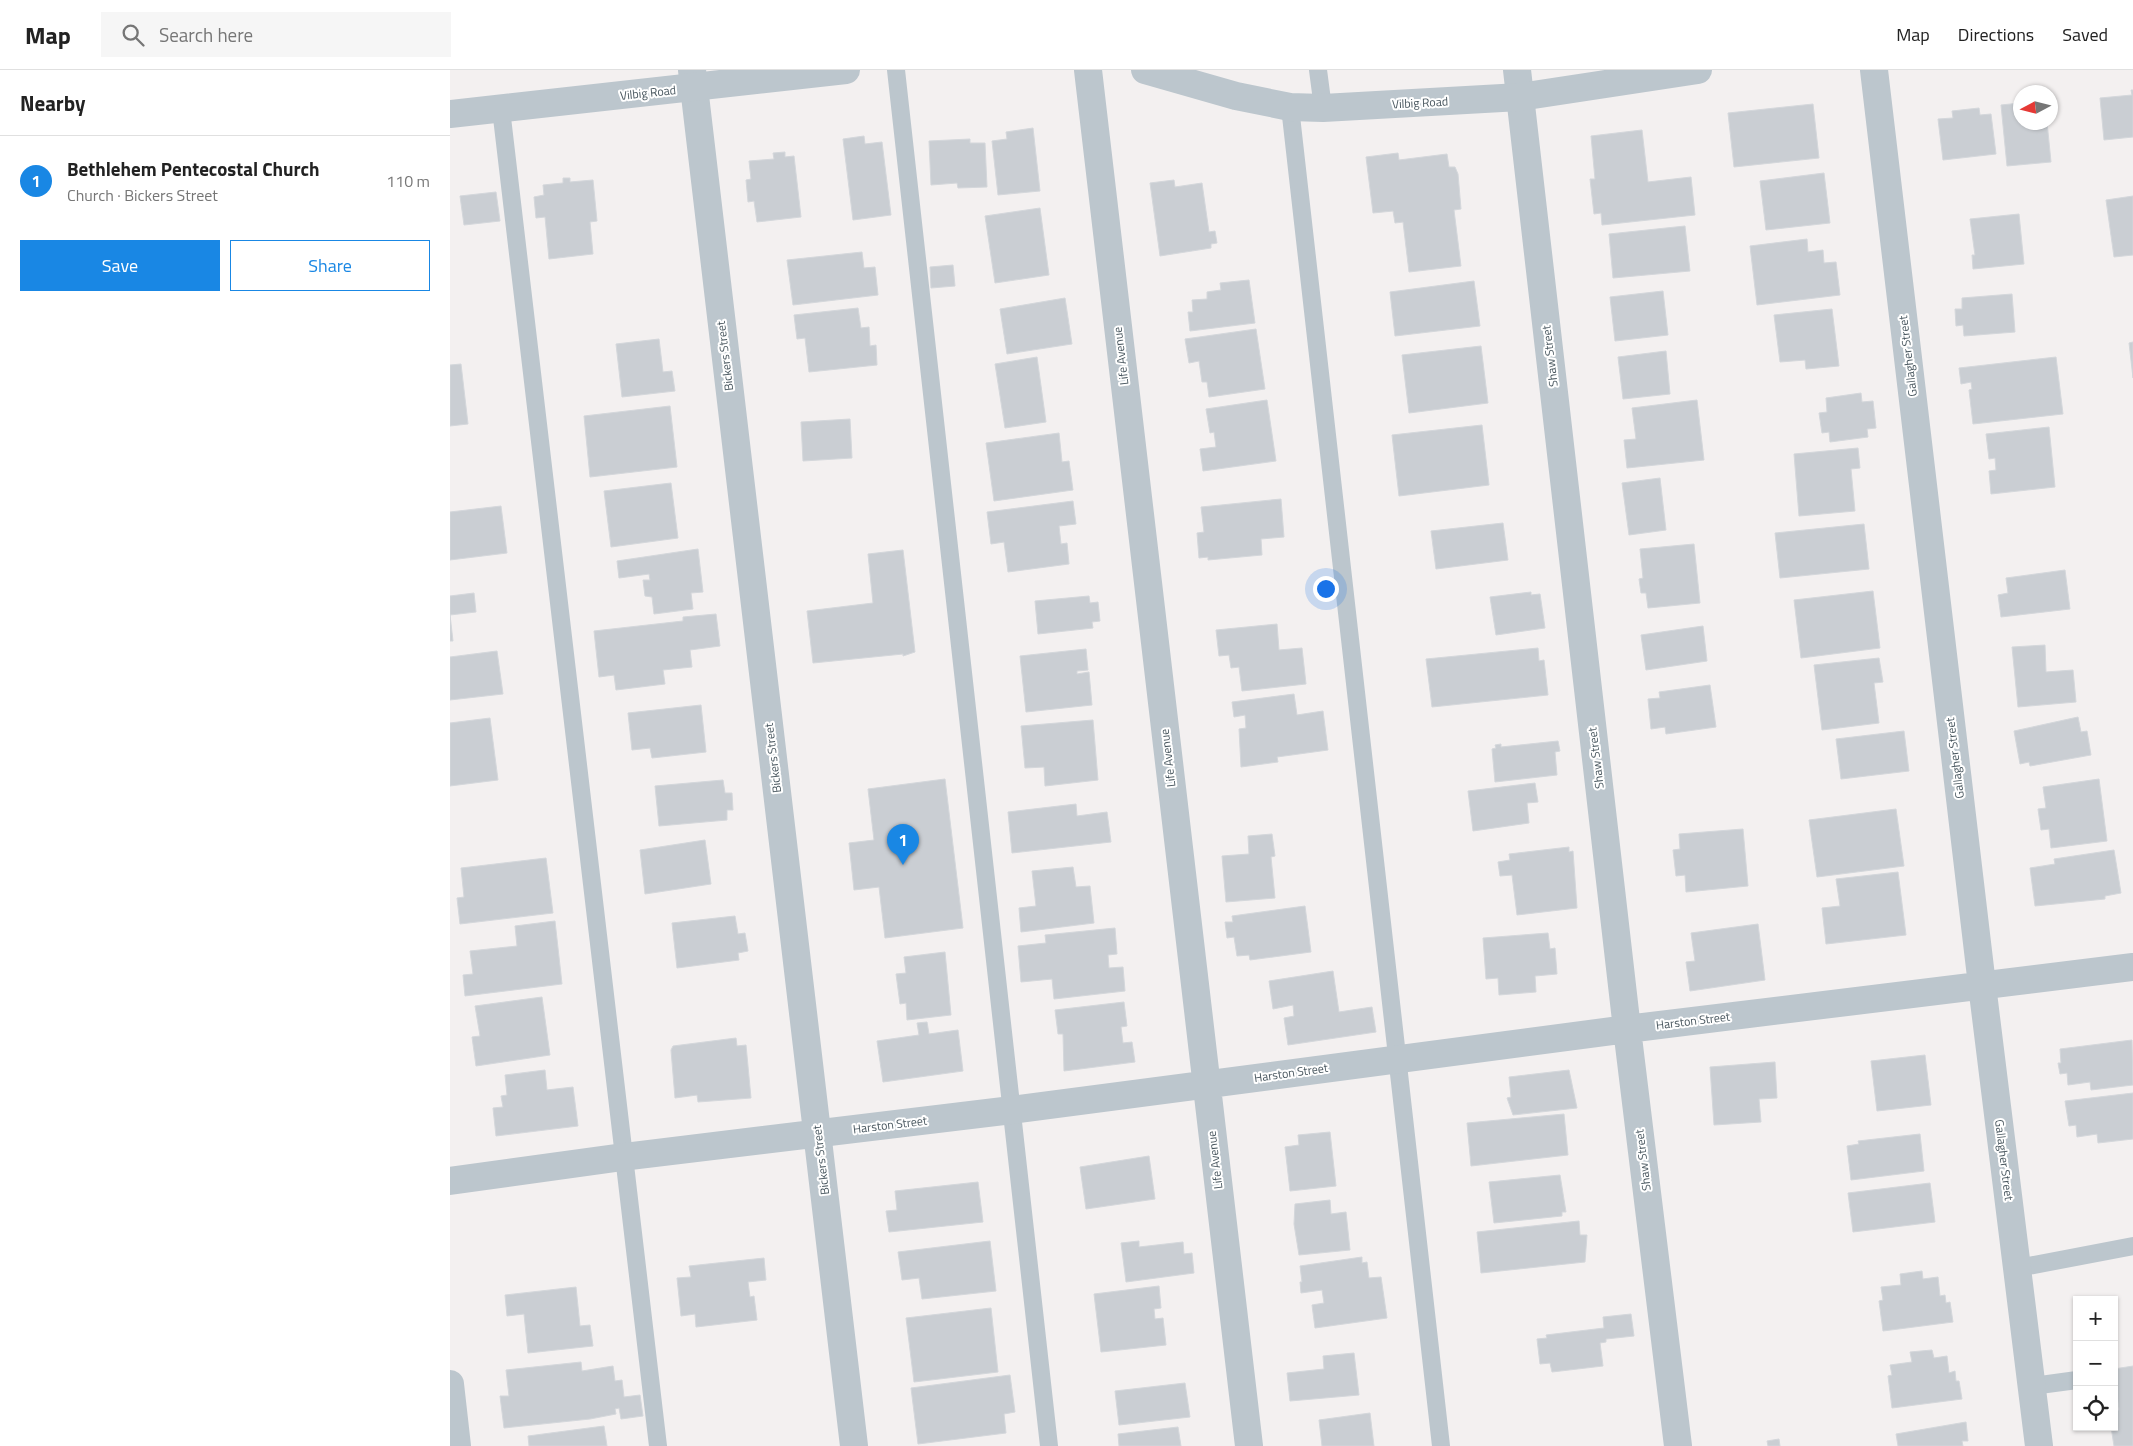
<!DOCTYPE html>
<meta charset="utf-8">
<style>
:root{--surface:#fff;--page:#f6f6f6;--text:#222;--muted:#767676;--line:#e0e0e0;--accent:#1987e4}
body{margin:0;font-family:"Titillium Web",sans-serif;background:var(--page);color:var(--text)}
.controls{position:absolute;right:15px;bottom:15px;display:grid;overflow:hidden;border-radius:0px;box-shadow:0 1px 4px #0004}
.controls button{width:45px;height:45px;display:grid;place-items:center;padding:0;border:0;border-bottom:1px solid var(--line);background:var(--surface);color:var(--text);font:25px sans-serif}
.compass{position:absolute;left:1563px;top:15px;width:45px;height:45px;border-radius:50%;background:var(--surface);box-shadow:0 1px 4px #0004;rotate:263deg}
.you{position:absolute;left:875px;top:518px;width:18px;height:18px;margin:-12px;border:4px solid #fff;border-radius:50%;background:#1a73e8;box-shadow:0 0 0 8px #1a73e833}
.badge{display:grid;place-items:center;width:32px;height:32px;border-radius:50%;background:var(--accent);color:#fff;font-size:16px;font-weight:700}
.pin{position:absolute;translate:-50% -41px;filter:drop-shadow(0 1px 2px #0008)}
.pin::after{content:'';position:absolute;top:26px;width:18px;height:15px;background:inherit;clip-path:polygon(0 0,100% 0,50% 100%)}
.list{margin:0;padding:0;list-style:none}
h2{display:flex;justify-content:space-between;align-items:center;height:65px;margin:0;padding:0 20px;font-size:21px}
h2 small{font-size:16px;font-weight:400;color:var(--muted)}
.list li{display:grid;grid-template-columns:32px 1fr auto;gap:15px;align-items:center;box-sizing:border-box;height:90px;padding:0 20px;border-top:1px solid var(--line)}
.list b{display:block;font-size:19px;white-space:nowrap}
.list p{margin:0;font-size:16px;white-space:nowrap;color:var(--muted)}
.list em{font-size:16px;font-style:normal;color:var(--muted)}
.actions{display:flex;gap:10px;padding:15px 20px}
.actions a{flex:1;padding:11px 0;border:1px solid var(--accent);border-radius:0px;text-align:center;font-size:18px;color:var(--accent)}
.actions .main{background:var(--accent);color:#fff}
.icon{flex:none;width:28px;height:28px;fill:none;stroke:currentColor;stroke-width:2;stroke-linecap:round;stroke-linejoin:round}
.map{position:relative;flex:none;width:1683px;height:1376px;overflow:hidden}
header{display:flex;align-items:center;gap:30px;box-sizing:border-box;height:70px;padding:0 25px;background:var(--surface);border-bottom:1px solid var(--line)}
header strong{font-size:24px}
nav{display:flex;gap:28px;margin-inline-start:auto;font-size:18px}
.search{width:350px;height:45px;background:var(--page);display:flex;align-items:center;gap:12px;box-sizing:border-box;padding:0 18px;border-radius:0px;color:var(--muted);font-size:19px}
main{display:flex}
aside{flex:1;background:var(--surface)}
.map>svg:first-child{display:block}
.building{fill:#caced3;stroke:#d4d7db}
.lines{fill:none;stroke-linecap:round;stroke-linejoin:round}
.service{stroke:#bcc6cd;stroke-width:18}
.minor{stroke:#bcc6cd;stroke-width:28}
.tertiary{stroke:#bcc6cd;stroke-width:28}
.labels{text-anchor:middle;stroke-width:4;stroke-linejoin:round;paint-order:stroke}
.street-label{font-size:12px;fill:#48565e;stroke:#fff}
</style>
<header>
<strong>Map</strong>
<div class="search"><svg class="icon" aria-label="search" viewBox="0 0 24 24"><circle cx="10" cy="10" r="6"/><path d="M15 15l6 6"/></svg>Search here</div>
<nav><a>Map</a><a>Directions</a><a>Saved</a></nav>
</header>
<main>
<aside>
<h2>Nearby<small></small></h2>
<ul class="list">
<li><span class="badge">1</span><div><b>Bethlehem Pentecostal Church</b><p>Church · Bickers Street</p></div><em>110 m</em></li>
</ul>
<div class="actions"><a class="main">Save</a><a>Share</a></div>
</aside>
<div class="map">
<svg width="1683" height="1376" viewBox="0 0 1683 1376">
<rect width="100%" height="100%" fill="#f3f0f0"/>
<!-- building -->
<path class="building" d="M1681,20h2v47l-29,3 -4,-42 32,-3z
M1570,33v19h27l4,40 -44,4 -6,-61z
M1363,34l6,54 -85,9 -6,-54z
M1529,38l1,7 11,-1 5,40 -53,6 -5,-41 15,-1 -1,-7z
M583,58l7,63 -42,4 -6,-54 15,-2 -1,-7z
M1192,60l6,52 43,-5 4,38 -93,10 -1,-12 -7,1 -4,-35h5l-4,-43z
M414,66l1,8 17,-2 9,73 -38,5 -10,-81z
M520,69v4h15l2,44 -29,1 -1,-5 -26,2 -2,-44z
M335,82v5l9,-1 7,61 -44,5 -3,-21 -6,1 -2,-22 5,-1 -2,-18 25,-2 -1,-6z
M948,83l1,7 48,-6 2,13h6l3,7 3,35 -7,1 7,56 -52,6 -6,-50 -8,1 -2,-12 -20,2 -7,-56z
M1374,103l6,50 -64,7 -6,-49z
M113,108h7v4l23,-2 4,41 -7,1 3,32 -44,5 -4,-42 -9,1 -2,-21 10,-2 -1,-10 20,-2z
M724,110l1,7 27,-4 7,49 6,-1 2,12 -6,1v4l-51,8 -10,-73z
M46,122l4,29 -36,4 -4,-29z
M1683,126v59l-19,2 -8,-57z
M590,138l9,67 -54,8 -10,-67z
M1569,144l5,50 -51,5 -1,-14h3l-5,-36z
M1235,156l5,45 -77,7 -4,-44z
M1357,169l1,13 15,-2 1,13 12,-1 4,33 -83,10 -7,-59z
M412,182l2,16 11,-1 3,28 -85,10 -6,-45z
M503,195l2,21 -24,2 -1,-21z
M799,210l6,43 -65,8 -2,-19h5l-1,-12 15,-1v-7l14,-2 -1,-7z
M1024,211l6,45 -85,10 -5,-44z
M1213,221l5,44 -53,6 -5,-44z
M1562,224l3,38 -51,4 -1,-11 -7,1 -1,-17h7v-11z
M615,228l7,46 -65,10 -7,-45z
M408,238l3,20 8,-1 1,19 6,-1 1,20 -68,7 -4,-34 -8,1 -3,-24z
M1382,239l7,57 -33,3 -1,-9 -25,2 -6,-47z
M806,259l9,60 -56,8 -2,-15h-5l-3,-21 -10,2 -4,-24z
M209,269l4,33 9,-1 3,20 -53,6 -6,-53z
M1683,272v36l-4,-35z
M1031,276l7,57 -79,10 -7,-58z
M1216,281l4,43 -47,5 -5,-42z
M587,287l9,65 -41,6 -10,-64z
M1606,287l7,57 -90,10 -4,-34 3,-1 -1,-7 -10,2 -2,-16z
M11,294l7,60 -18,2v-61z
M1411,323l1,9 11,-1 3,27 -9,1 1,8 -38,5 -1,-10 -7,1 -3,-20 8,-1 -1,-14z
M817,330l9,61 -73,10 -3,-22 16,-2 -2,-15 -4,1 -4,-24z
M1247,330l7,60 -77,8 -3,-28 12,-1 -4,-31z
M220,336l7,61 -87,10 -6,-61z
M400,349l2,39 -49,3 -2,-39z
M1032,355l7,60 -90,11 -7,-61z
M1599,357l6,60 -64,7 -2,-23 7,-1 -1,-12 -6,1 -3,-25z
M609,363l3,29 7,-1 4,29 -79,11 -8,-58z
M1408,378l2,20 -9,1 4,42 -56,5 -5,-62z
M1210,408l6,52 -37,5 -7,-52z
M221,413l7,55 -67,9 -7,-56z
M831,429l3,38 -23,2 1,16 -54,5v-3l-9,1 -2,-25 7,-1 -3,-25z
M623,431l3,23 -17,2 2,18 6,-1 2,21 -61,8 -4,-30 -13,2 -4,-32z
M51,436l6,47 -57,7v-48z
M1053,453l5,37 -72,9 -5,-38z
M1414,454l5,45 -89,9 -5,-45z
M1244,474l6,59 -52,5 -2,-15h-5l-2,-14 4,-1 -3,-29z
M248,479l5,43 -12,1 2,16 -39,5 -2,-17 -7,-1 -2,-16h7l-1,-6 -30,4 -2,-17z
M453,480l12,102 -12,4v-2l-90,9 -6,-52 66,-8 -5,-49z
M1615,500l5,39 -69,8 -3,-22 10,-2 -2,-15z
M1423,521l7,57 -79,10 -7,-58z
M1081,522v3l9,-1 5,34 -49,7 -6,-38z
M24,523l2,19 -26,3v-19z
M639,526l1,7 8,-1 2,19 -8,1 1,6 -55,6 -3,-33z
M266,544l4,32 -30,4 2,17 -29,3 2,14 -49,6 -2,-15 -15,2 -5,-46 89,-10v-4z
M0,545l3,26h-3z
M827,554l2,26 23,-2 4,36 -64,7 -3,-24 -8,1 -2,-13 -10,1 -3,-26z
M1253,556l4,35 -61,9 -5,-35z
M1595,575l1,27 27,-2 3,32 -58,5 -6,-60z
M1088,578l1,13 5,-1 4,35 -116,12 -6,-48z
M636,579l2,21 -11,1v3l12,-2 3,33 -66,7 -6,-56z
M47,581l6,43 -53,6v-43z
M1429,588l4,24 -9,1 5,40 -57,7 -8,-65z
M1260,615l6,42 -50,7 -1,-7 -14,2 -3,-30 12,-1 -1,-6z
M844,624l3,21 26,-4 5,39 -51,7 1,5 -37,5 -2,-38 7,-1 -1,-13 -11,2 -2,-15z
M251,635l5,47 -54,6 -2,-10 -18,2 -4,-37z
M1628,647l3,15 6,-1 4,24 -61,11 -1,-4 -9,2 -6,-33z
M40,648l8,62 -48,6v-63z
M643,650l5,60 -53,6 -1,-19 -19,1 -4,-42z
M1454,661l5,40 -68,8 -5,-40z
M1108,671l2,10 -5,1 2,23 -62,7 -3,-33 4,-1 -1,-3 6,-1v3z
M495,709l18,149 -78,10 -6,-51 -25,3 -5,-47 25,-3 -6,-51z
M1649,709l8,62 -56,7 -2,-19 -8,1 -3,-21 8,-1 -3,-21z
M273,710l2,13h7l1,17h-6v10l-68,6 -4,-40z
M1085,713l3,19 -11,1 2,20 -56,8 -5,-40z
M626,734l1,12 30,-4 4,30 -99,11 -4,-41z
M1446,739l8,57 -87,11 -8,-57z
M1293,759l5,57 -62,6 -1,-17 -9,1 -3,-26 7,-1 -1,-15z
M822,764l3,22 -4,1 4,41 -49,4 -4,-46 27,-2 -1,-18z
M255,770l6,44 -66,10 -5,-44z
M1119,777v5l4,-1 4,57 -60,7 -5,-40 -12,1 -2,-14 12,-2 -1,-6z
M1664,780l7,43 -16,3v3l-70,7 -5,-38 25,-4 -1,-5z
M96,788l7,55 -93,11 -3,-26 7,-1 -3,-29z
M623,797l3,20 14,-1 4,37 -73,9 -2,-24 17,-2 -4,-35z
M1448,802l8,63 -80,9 -4,-36 18,-2 -4,-27z
M855,836l6,46 -61,8 -1,-5 -12,1 -3,-19 -7,1 -2,-16h8l-1,-6z
M285,846l3,18 7,-1 3,18 -10,2 1,7 -62,8 -5,-45z
M105,851l7,63 -97,12 -2,-21 10,-1 -3,-23 47,-5 -2,-20z
M1308,854l7,56 -75,11 -4,-29 9,-1 -4,-28z
M665,858l2,26 -9,1 1,13 14,-1 2,24 -71,8 -2,-20 -31,3 -3,-36 28,-3 -1,-8z
M1098,863l2,16 5,-1 2,26 -22,2 1,16 -37,3 -1,-17 -12,1 -3,-41z
M495,882l6,63 -44,5 -1,-17 -6,1 -4,-30 10,-1 -2,-16z
M883,901l6,41 33,-5 4,25 -88,13 -4,-27 10,-2 -1,-11 -20,4 -4,-28z
M92,927l8,58 -74,11 -4,-29 8,-1 -5,-30z
M674,932l3,24 -6,1 2,16 9,-1 3,20 -71,9 -1,-37h-5l-3,-24z
M477,952l2,12 29,-4 5,41 -80,11 -6,-41 42,-6 -2,-12z
M286,968l1,8 9,-1 5,53 -53,4 -1,-7 -22,3 -4,-48 2,-4z
M1682,970l1,45 -42,5 -1,-8 -22,3 -1,-12 -7,1 -2,-11h3l-1,-14z
M1475,985l6,50 -54,6 -6,-50z
M1325,992l2,36 -18,1 2,23 -47,3 -4,-58z
M95,1000l2,20 26,-3 5,39 -82,10 -3,-28 10,-1 -2,-11 6,-1 -2,-20z
M1119,1000l8,38 -64,7 -6,-17 4,-1 -2,-20z
M1683,1023v46l-35,4 -1,-9 -20,3 -1,-12 -7,1 -4,-25z
M1114,1044l4,41 -97,11 -4,-43z
M880,1062l6,54 -46,5 -5,-44 14,-2 -1,-10z
M1470,1064l4,37 -73,9 -4,-34 12,-2 -1,-3z
M699,1086l6,43 -69,10 -6,-42z
M1110,1105l6,37h-4v4l-68,7 -5,-41z
M528,1112l5,40 -94,10 -3,-21 11,-1 -2,-19z
M1480,1113l5,39 -82,10 -5,-39z
M880,1130l1,14 15,-2 4,38 -51,5 -5,-31 1,-20z
M1129,1151l1,14h7l-2,27 -104,11 -4,-41z
M540,1171l6,50 -74,8 -3,-21 -17,2 -4,-28z
M689,1171v6l44,-5 1,12 8,-1 2,20 -68,9 -5,-39z
M912,1187v6l5,-1 2,16 12,-1 6,41 -72,10 -3,-23 12,-2 -2,-13 -21,3 -1,-11h2l-2,-16z
M314,1188l2,22 -18,2 2,15 4,-1 3,24 -61,7 -1,-13 -14,2 -4,-38 14,-1 -2,-11z
M1472,1201l1,8 15,-2 2,19 5,-1 1,8 4,-1 3,20 -70,9 -4,-30 4,-1 -2,-13 20,-2 -1,-11z
M709,1216l2,22 -7,1 1,10 8,-1 3,27 -65,7 -7,-58z
M126,1217l4,39 10,-1 3,21 -65,7 -4,-39 -17,2 -2,-21z
M541,1238l7,64 -84,10 -8,-64z
M1181,1244l3,22 -28,3v3l-6,1 3,23 -51,6 -2,-9 -10,1 -3,-25 10,-1 -1,-3 58,-7 -1,-11z
M1482,1280l2,8 13,-2 2,17 6,-2 1,10h3l3,18 -70,9 -4,-32 4,-1 -2,-10 22,-3 -2,-10z
M904,1283l5,42 -69,6 -3,-28 37,-4 -1,-13z
M131,1292l1,9 31,-5 2,15 7,-1 2,17 16,-2 3,21 -22,3 -2,-11 -4,1 1,5 -26,5 -86,9 -4,-32h9l-3,-26z
M1683,1296v80h-19l-3,-19h3v-16l5,-1 -5,-41z
M560,1305l5,37 -11,2 2,19 -88,11 -7,-56z
M735,1313l5,34 -71,8 -4,-34z
M920,1343l4,33h-52l-3,-26z
M1516,1352l2,19h-6l1,5h-65l-2,-12z
M154,1356l3,20h-78l-1,-10z
M728,1357l3,19h-62l-1,-12z
M1329,1369l1,7h-12l-1,-5z"/>
<g class="lines">
<!-- service -->
<path class="service" d="M446,0l153,1376
M868,0l5,38
M840,37l151,1339
M51,39l157,1337
M1568,1198l115,-22
M1582,1316l45,-6"/>
<!-- minor -->
<path class="minor" d="M242,0l162,1376
M638,0l161,1376
M1067,0l110,959 51,417
M1424,0l108,915 57,461
M0,1111l173,-24 389,-47 615,-81 506,-62
M0,1314l7,62"/>
<!-- tertiary -->
<path class="tertiary" d="M695,0l91,26 54,11 33,1 197,-11 178,-27
M0,44l396,-44"/>
</g>
<g class="labels">
<!-- street labels -->
<g class="street-label">
<text transform="translate(198 23) rotate(-6)" y="4">Vilbig Road</text>
<text transform="translate(970 33) rotate(-3)" y="4">Vilbig Road</text>
<text transform="translate(275 286) rotate(-97)" y="4">Bickers Street</text>
<text transform="translate(671 286) rotate(-97)" y="4">Life Avenue</text>
<text transform="translate(1100 286) rotate(-97)" y="4">Shaw Street</text>
<text transform="translate(1458 286) rotate(-97)" y="4">Gallagher Street</text>
<text transform="translate(323 688) rotate(-97)" y="4">Bickers Street</text>
<text transform="translate(718 688) rotate(-97)" y="4">Life Avenue</text>
<text transform="translate(1146 688) rotate(-97)" y="4">Shaw Street</text>
<text transform="translate(1505 688) rotate(-97)" y="4">Gallagher Street</text>
<text transform="translate(1243 951) rotate(-7)" y="4">Harston Street</text>
<text transform="translate(841 1003) rotate(-8)" y="4">Harston Street</text>
<text transform="translate(440 1055) rotate(-7)" y="4">Harston Street</text>
<text transform="translate(371 1090) rotate(-97)" y="4">Bickers Street</text>
<text transform="translate(765 1090) rotate(-97)" y="4">Life Avenue</text>
<text transform="translate(1193 1090) rotate(-97)" y="4">Shaw Street</text>
<text transform="translate(1554 1090) rotate(83)" y="4">Gallagher Street</text>
</g>
</g>
</svg>
<div class="controls">
<button>+</button>
<button>−</button>
<button><svg class="icon" aria-label="locate" viewBox="0 0 24 24"><circle cx="12" cy="12" r="6"/><path d="M12 2v4M12 18v4M2 12h4M18 12h4"/></svg></button>
</div>
<svg class="compass" viewBox="-18 -18 36 36"><path d="M0-13l5 13h-10z" fill="#e53935"/><path d="M0 13l5-13h-10z" fill="#767676"/></svg>
<div class="you"></div>
<div class="pin badge" style="left:453px;top:795px">1</div>
</div>
</main>
